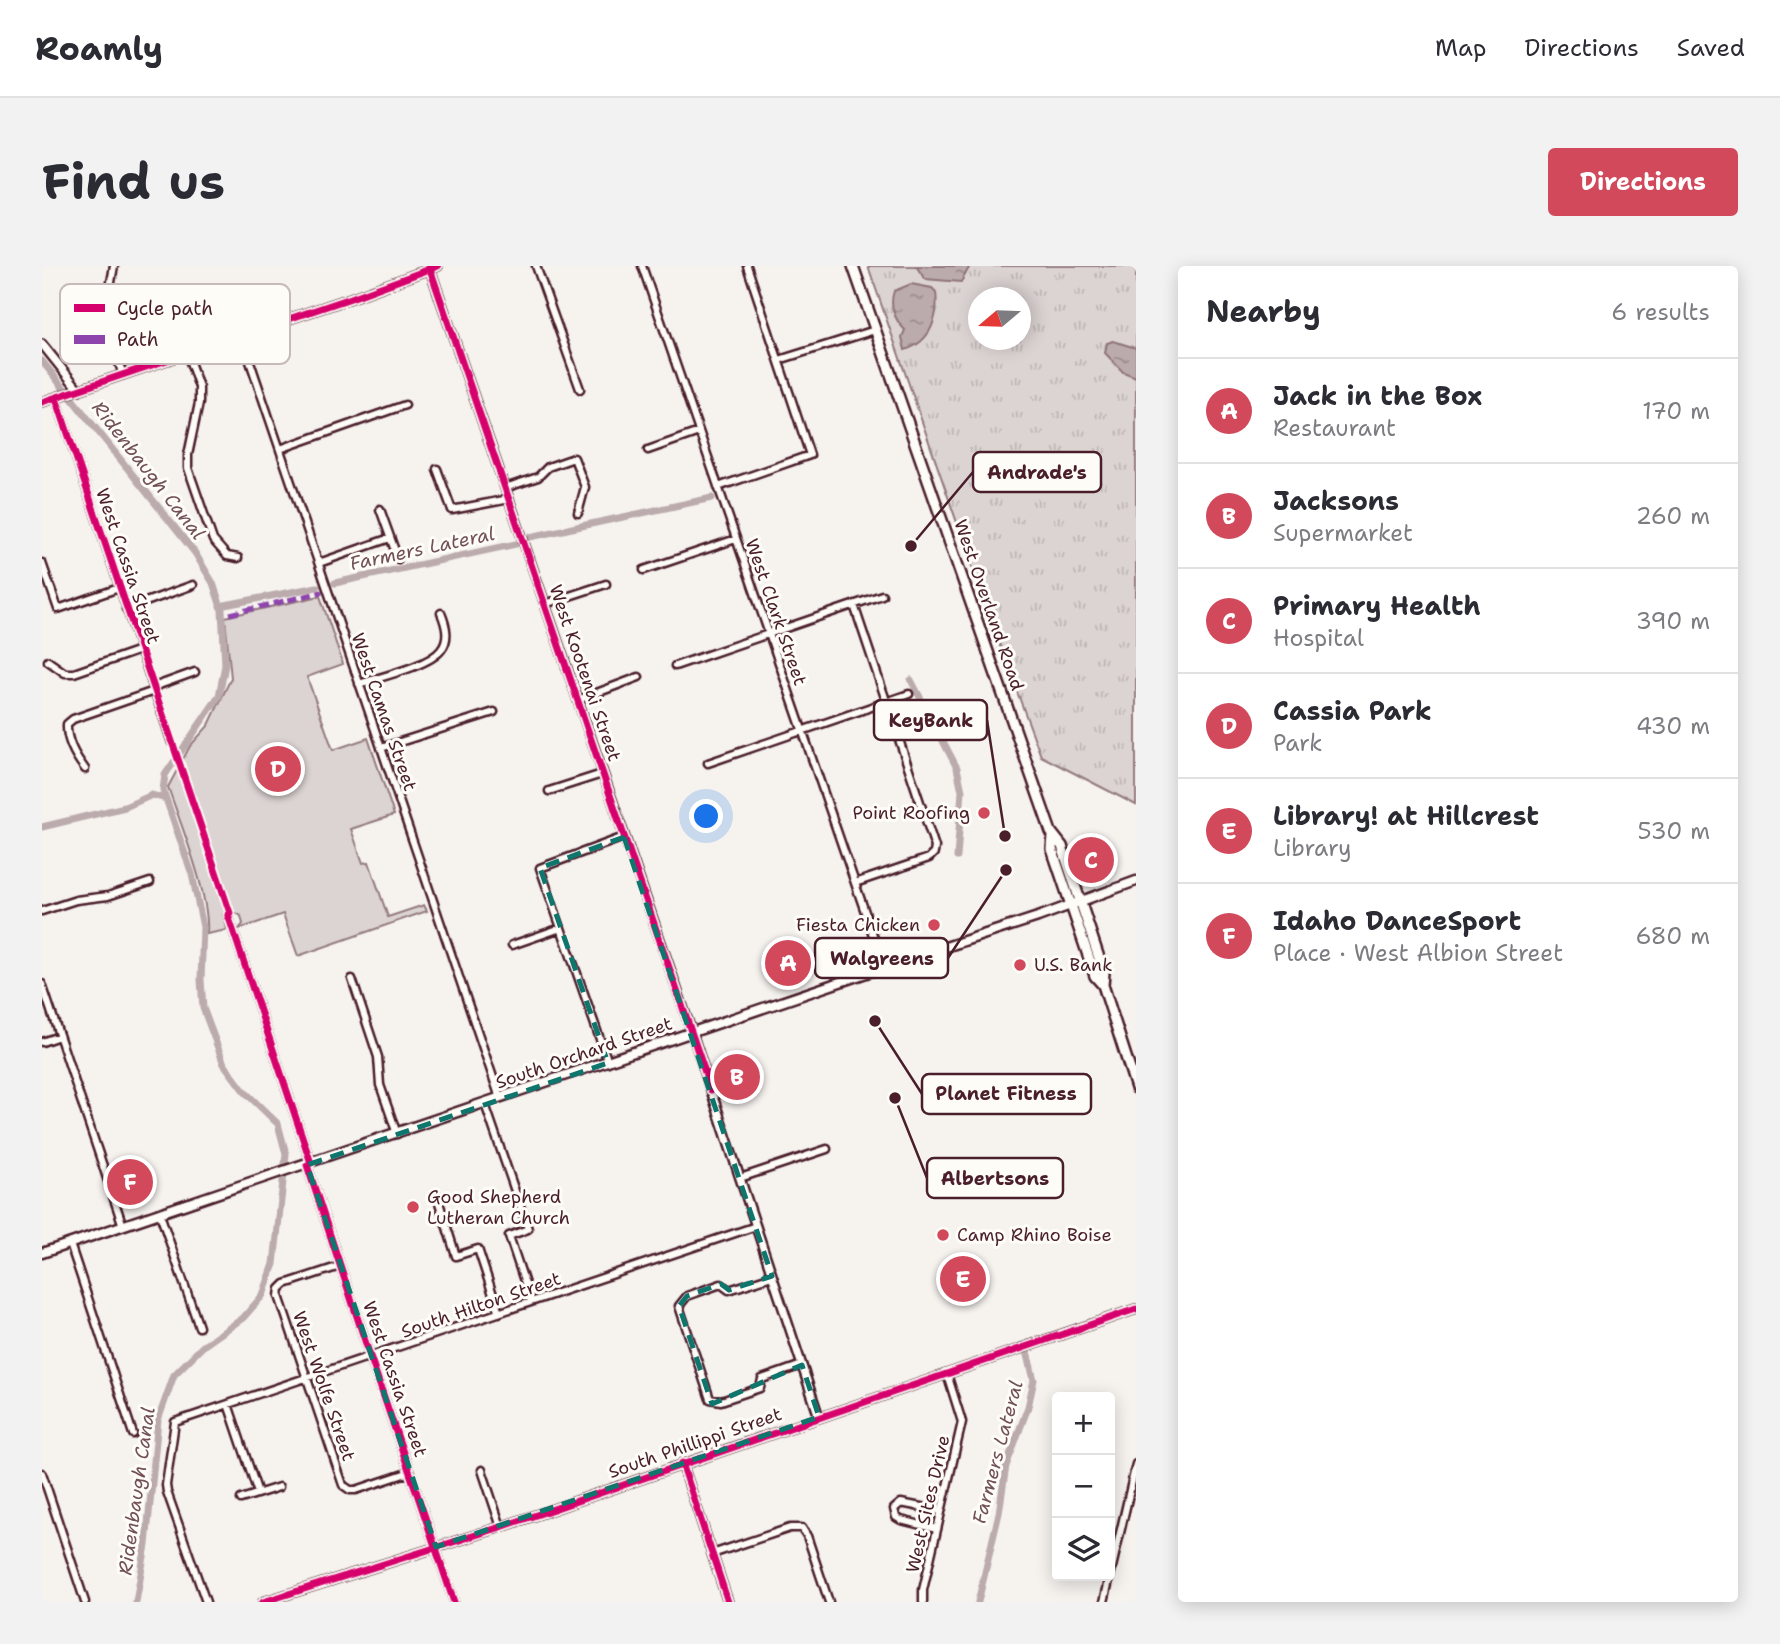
<!DOCTYPE html>
<meta charset="utf-8">
<style>
:root{--surface:#fff;--page:#f2f2f3;--text:#2b2b33;--muted:#7c7c81;--line:#e1e1e2;--accent:#d1495b}
body{margin:0;font-family:"Shantell Sans",sans-serif;background:var(--page);color:var(--text)}
.controls{position:absolute;right:21px;bottom:21px;display:grid;overflow:hidden;border-radius:7px;box-shadow:0 4px 18px #0003}
.controls button{width:63px;height:63px;display:grid;place-items:center;padding:0;border:0;border-bottom:2px solid var(--line);background:var(--surface);color:var(--text);font:35px sans-serif}
.compass{position:absolute;left:926px;top:21px;width:63px;height:63px;border-radius:50%;background:var(--surface);box-shadow:0 4px 18px #0003;rotate:251deg}
.you{position:absolute;left:665px;top:551px;width:24px;height:24px;margin:-18px;border:5px solid #fff;border-radius:50%;background:#1a73e8;box-shadow:0 0 0 10px #1a73e833}
.badge{display:grid;place-items:center;width:46px;height:46px;border-radius:50%;background:var(--accent);color:#fff;font-size:23px;font-weight:700}
.pin{position:absolute;translate:-50% -50%;border:4px solid #fff;box-shadow:0 2px 7px #0006}
.list{margin:0;padding:0;list-style:none}
h2{display:flex;justify-content:space-between;align-items:center;height:91px;margin:0;padding:0 28px;font-size:30px}
h2 small{font-size:23px;font-weight:400;color:var(--muted)}
.list li{display:grid;grid-template-columns:46px 1fr auto;gap:21px;align-items:center;box-sizing:border-box;height:105px;padding:0 28px;border-top:2px solid var(--line)}
.list b{display:block;font-size:26px;white-space:nowrap}
.list p{margin:0;font-size:23px;white-space:nowrap;color:var(--muted)}
.list em{font-size:23px;font-style:normal;color:var(--muted)}
.icon{flex:none;width:38px;height:38px;fill:none;stroke:currentColor;stroke-width:2;stroke-linecap:round;stroke-linejoin:round}
.map{position:relative;flex:none;width:1094px;height:1336px;overflow:hidden;border-radius:7px}
header{display:flex;align-items:center;gap:42px;box-sizing:border-box;height:98px;padding:0 35px;background:var(--surface);border-bottom:2px solid var(--line)}
header strong{font-size:33px}
nav{display:flex;gap:38px;margin-inline-start:auto;font-size:24px}
.intro{display:flex;align-items:center;justify-content:space-between;box-sizing:border-box;height:168px;padding:0 42px}
h1{margin:0;font-size:49px}
.button{padding:18px 32px;border-radius:7px;background:var(--accent);color:#fff;font-size:24px;font-weight:700}
main{display:flex;gap:42px;padding:0 42px}
aside{flex:1;background:var(--surface);border-radius:7px;box-shadow:0 4px 18px #0003}
.map>svg:first-child{display:block}
.grass{fill:url(#grass-tufts);stroke:#937a7e;stroke-width:2;fill-rule:evenodd}
.green{fill:#dcd4d2;stroke:#937a7e;stroke-width:2}
.water{fill:url(#water-ripples);stroke:#8e7378;stroke-width:2}
.lines{fill:none;stroke-linecap:round;stroke-linejoin:round}
.canal{stroke:#bbabac;stroke-width:7}
.minor-casing{stroke:#4a1f2b;stroke-width:11}
.tertiary-casing{stroke:#4a1f2b;stroke-width:12}
.secondary-casing{stroke:#4a1f2b;stroke-width:13}
.primary-casing{stroke:#4a1f2b;stroke-width:14}
.minor{stroke:#fdfcf7;stroke-width:6}
.tertiary{stroke:#fdfcf7;stroke-width:7}
.secondary{stroke:#fdfcf7;stroke-width:8}
.primary{stroke:#fdfcf7;stroke-width:9}
.quiet{stroke:#8e44ad;stroke-width:5;stroke-dasharray:10 5;stroke-linecap:butt}
.cycleway-casing{stroke:#fdfcf7;stroke-width:11}
.cycleway{stroke:#d6006c;stroke-width:7}
.marked{fill:none;stroke:#0f766e;stroke-width:5;stroke-dasharray:14 9;stroke-linejoin:round}
.poi-dot{fill:#d1495b;stroke:#fdfcf7;stroke-width:2.5}
.labels{text-anchor:middle;stroke-width:6;stroke-linejoin:round;paint-order:stroke}
.street-label{font-size:18px;fill:#4a1f2b;stroke:#fdfcf7}
.poi-label{font-size:18px;fill:#4a1f2b;stroke:#fdfcf7;text-anchor:start}
.water-label{font-size:19px;font-style:italic;fill:#725058;stroke:#fdfcf7}
.key{fill:#fdfcf7;stroke:#c7baba;stroke-width:2}
.key-label{font-size:19px;fill:#4a1f2b}
.leader{fill:none;stroke:#4a1f2b;stroke-width:2.5}
.callout-dot{fill:#4a1f2b;stroke:#fdfcf7;stroke-width:2.5}
.callout{fill:#fdfcf7;stroke:#4a1f2b;stroke-width:2.5}
.callout-label{font-size:19px;text-anchor:middle;font-weight:bold;fill:#4a1f2b}
</style>
<header>
<strong>Roamly</strong>
<nav><a>Map</a><a>Directions</a><a>Saved</a></nav>
</header>
<div class="intro"><h1>Find us</h1><a class="button">Directions</a></div>
<main>
<div class="map">
<svg width="1094" height="1336" viewBox="0 0 1094 1336">
<defs>
<pattern id="grass-tufts" width="24" height="20" patternUnits="userSpaceOnUse" patternTransform="scale(1.75)"><rect width="24" height="20" fill="#dcd4d2"/><path d="M3 7l-1-3M5 7V3M7 7l1-3M15 17l-1-3M17 17v-4M19 17l1-3" fill="none" stroke="#beb6b4"/></pattern>
<pattern id="water-ripples" width="26" height="14" patternUnits="userSpaceOnUse" patternTransform="scale(1.75)"><rect width="26" height="14" fill="#bbabac"/><path d="M2 4q2-2 4 0t4 0M15 11q2-2 4 0t4 0" fill="none" stroke="#9a8b8c"/></pattern>
</defs>
<rect width="100%" height="100%" fill="#f6f3ef"/>
<filter id="ink" filterUnits="userSpaceOnUse"><feTurbulence type="fractalNoise" baseFrequency=".0143" numOctaves="2"/><feDisplacementMap in="SourceGraphic" scale="14" xChannelSelector="R" yChannelSelector="G"/><feConvolveMatrix kernelMatrix="1 2 1 2 8 2 1 2 1" color-interpolation-filters="sRGB"/></filter>
<g filter="url(#ink)">
<!-- grass -->
<path class="grass" d="M826,0h268v539l-95,-49 -44,-118zM936,32h42v42h-42z"/>
<!-- green -->
<path class="green" d="M278,330l23,68 -36,13 26,73 35,-12 26,77 -43,14 12,34 6,-1 19,55 36,-12 3,6 -129,45 -15,-42 -44,15 4,-5 -2,-8 -5,-3h-5l-6,7 2,10 -20,4c3,-39 -26,-109 -39,-147l22,-41 19,-21 22,-47 -6,-61z"/>
<!-- water -->
<path class="water" d="M874,0h54l-9,16 -36,-3z
M869,18l21,4 4,4c3,25 -5,50 -31,58l-3,-13 3,-7c-11,-11 -16,-25 -11,-39z
M1071,75l23,7v29l-13,-5 -18,-19 2,-10z"/>
<g class="lines">
<!-- canal -->
<path class="canal" d="M0,95l153,192 18,30 9,27 3,55 -6,31 -54,79 -2,15 29,84 11,53 -2,53 2,28 21,56 20,27 34,33 8,30 -12,110 -11,31 -20,23 -40,28 -29,29 -16,45 -12,125 -10,57
M488,271l182,-39
M293,317l181,-39
M178,340l97,-19
M869,414l46,88 5,23 -5,66
M0,561l83,-20 27,-12 14,4
M936,1336l21,-89 7,-47 22,-59 6,-27 -7,-29"/>
<!-- minor casing -->
<g class="minor-casing">
<path id="minor" d="M72,0l-10,54 19,55
M494,0l44,123
M600,0l242,701
M199,69l259,763
M145,88l12,33v16l-11,52v13l25,72 14,16 11,2
M737,94l96,-30
M14,132l116,345
M238,183l125,-44
M606,184l51,-18
M395,203l15,41 57,-11
M676,221l92,-32 -63,-189
M463,222l33,-11 10,-10 26,-9 11,29 -7,26
M338,243l18,50
M0,297l16,46 61,-21
M277,297l71,-25
M602,304l92,-31
M503,338l61,-20
M812,339l81,242 -1,6 -5,5 -74,25
M84,343l67,-24
M6,395l17,12h9l66,-23
M633,400l207,-71
M317,418c21,-7 70,-18 82,-34 9,-11 5,-25 0,-37
M536,434l61,-23
M339,482l113,-36
M666,497l201,-69
M43,503c-10,-13 -19,-28 -18,-45l6,-5 81,-28 5,-6 36,-13
M507,525l53,-17
M0,645l34,-11 32,-4 42,-14
M186,649l83,248
M470,679l49,-17
M310,713l26,78 2,28 17,49
M0,718l81,242
M0,776l17,-6
M566,796l-68,-194 84,-31
M443,838l43,125 -19,7 22,66
M265,899l63,191 84,246
M698,912l87,-29
M394,927l20,63 22,-7 21,64
M118,948l39,113
M28,978l63,190
M298,1000l-55,18 -5,5 -1,7 64,189 7,5h6l54,-18
M730,1010l-43,14 -8,-6 -34,12 -8,10 31,93 11,2 39,-13 2,-9 40,-14
M186,1138l30,89
M440,1204l19,57
M0,1207l43,129
M199,1233l38,-12
M895,1263l-36,-9 -5,-3 -2,-8 7,-6 40,8
M670,1288l78,-26h12l5,8 22,66
M164,1336l-39,-110 -1,-7 9,-63 581,-196
M881,1336v-12l39,-168 -15,-48
M1062,1336l32,-138"/>
</g>
<!-- tertiary casing -->
<g class="tertiary-casing">
<path id="tertiary" d="M387,0l263,767 127,384
M0,78l37,46
M0,136l309,-104 87,-32
M640,1197l46,139
M221,1336l238,-75 635,-218"/>
</g>
<!-- secondary casing -->
<g class="secondary-casing">
<path id="secondary" d="M0,987l842,-286 154,-50 98,-36"/>
</g>
<!-- primary casing -->
<g class="primary-casing">
<path id="primary" d="M811,0l198,566 11,14 42,127 -1,12
M1011,570l-1,13 43,127 8,9 33,103"/>
</g>
<!-- minor -->
<use href="#minor" class="minor"/>
<!-- tertiary -->
<use href="#tertiary" class="tertiary"/>
<!-- secondary -->
<use href="#secondary" class="secondary"/>
<!-- primary -->
<use href="#primary" class="primary"/>
<!-- quiet -->
<path class="quiet" d="M188,348l92,-22"/>
<!-- cycleway casing -->
<g class="cycleway-casing">
<path id="cycleway" d="M387,0l282,824
M14,132l174,515 -2,2 83,248
M0,136l309,-104 87,-32
M265,899l63,191 84,246
M640,1197l46,139
M221,1336l238,-75 635,-218"/>
</g>
<!-- cycleway -->
<use href="#cycleway" class="cycleway"/>
</g>
</g>
<!-- marked area -->
<path class="marked" d="M582,571l148,439 -43,14 -8,-6 -34,12 -8,10 33,98 90,-39 17,52 -383,130 -129,-382 301,-102 -68,-195z"/>
<!-- markers -->
<g class="poi-dot">
<circle cx="942" cy="547" r="7"/>
<circle cx="892" cy="659" r="7"/>
<circle cx="978" cy="699" r="7"/>
<circle cx="371" cy="941" r="7"/>
<circle cx="901" cy="969" r="7"/>
</g>
<g class="labels">
<!-- street labels -->
<g class="street-label">
<text transform="translate(86 300) rotate(71)" y="6">West Cassia Street</text>
<text transform="translate(947 339) rotate(71)" y="6">West Overland Road</text>
<text transform="translate(734 346) rotate(71)" y="6">West Clark Street</text>
<text transform="translate(543 407) rotate(71)" y="6">West Kootenai Street</text>
<text transform="translate(342 446) rotate(71)" y="6">West Camas Street</text>
<text transform="translate(542 787) rotate(-19)" y="6">South Orchard Street</text>
<text transform="translate(439 1039) rotate(-19)" y="6">South Hilton Street</text>
<text transform="translate(353 1113) rotate(71)" y="6">West Cassia Street</text>
<text transform="translate(282 1120) rotate(71)" y="6">West Wolfe Street</text>
<text transform="translate(653 1177) rotate(-19)" y="6">South Phillippi Street</text>
<text transform="translate(886 1238) rotate(-77)" y="6">West Sites Drive</text>
</g>
<!-- poi labels -->
<g class="poi-label">
<text x="928" y="553" text-anchor="end">Point Roofing</text>
<text x="878" y="665" text-anchor="end">Fiesta Chicken</text>
<text x="992" y="705">U.S. Bank</text>
<text x="385" y="937">Good Shepherd<tspan x="385" dy="21">Lutheran Church</tspan></text>
<text x="915" y="975">Camp Rhino Boise</text>
</g>
<!-- water labels -->
<g class="water-label">
<text transform="translate(107 204) rotate(52)" y="7">Ridenbaugh Canal</text>
<text transform="translate(380 282) rotate(-12)" y="7">Farmers Lateral</text>
<text transform="translate(955 1186) rotate(-75)" y="7">Farmers Lateral</text>
<text transform="translate(94 1225) rotate(-82)" y="7">Ridenbaugh Canal</text>
</g>
</g>
<!-- legend -->
<rect x="18" y="18" width="230" height="80" rx="10" class="key"/>
<rect x="32" y="38" width="31" height="8" fill="#d6006c"/>
<rect x="32" y="69" width="31" height="9" fill="#8e44ad"/>
<g class="key-label">
<text x="75" y="49">Cycle path</text>
<text x="75" y="80">Path</text>
</g>
<!-- callouts -->
<path class="leader" d="M869 280L931 206M963 570L945 454M964 604L906 692M833 755L880 828M853 832L885 912"/>
<g class="callout-dot">
<circle cx="869" cy="280" r="7"/>
<circle cx="963" cy="570" r="7"/>
<circle cx="964" cy="604" r="7"/>
<circle cx="833" cy="755" r="7"/>
<circle cx="853" cy="832" r="7"/>
</g>
<g class="callout">
<rect x="931" y="186" width="128" height="40" rx="7"/>
<rect x="832" y="434" width="113" height="40" rx="7"/>
<rect x="773" y="672" width="133" height="40" rx="7"/>
<rect x="880" y="808" width="169" height="40" rx="7"/>
<rect x="885" y="892" width="136" height="40" rx="7"/>
</g>
<g class="callout-label">
<text x="995" y="213">Andrade's</text>
<text x="889" y="461">KeyBank</text>
<text x="840" y="699">Walgreens</text>
<text x="964" y="834">Planet Fitness</text>
<text x="953" y="919">Albertsons</text>
</g>
</svg>
<div class="controls">
<button>+</button>
<button>−</button>
<button><svg class="icon" aria-label="layers" viewBox="0 0 24 24"><path d="M12 4l9 5-9 5-9-5zM3 14l9 5 9-5"/></svg></button>
</div>
<svg class="compass" viewBox="-18 -18 36 36"><path d="M0-13l5 13h-10z" fill="#e53935"/><path d="M0 13l5-13h-10z" fill="#7c7c81"/></svg>
<div class="you"></div>
<div class="pin badge" style="left:746px;top:697px">A</div>
<div class="pin badge" style="left:695px;top:811px">B</div>
<div class="pin badge" style="left:1049px;top:594px">C</div>
<div class="pin badge" style="left:236px;top:503px">D</div>
<div class="pin badge" style="left:921px;top:1013px">E</div>
<div class="pin badge" style="left:88px;top:916px">F</div>
</div>
<aside>
<h2>Nearby<small>6 results</small></h2>
<ul class="list">
<li><span class="badge">A</span><div><b>Jack in the Box</b><p>Restaurant</p></div><em>170 m</em></li>
<li><span class="badge">B</span><div><b>Jacksons</b><p>Supermarket</p></div><em>260 m</em></li>
<li><span class="badge">C</span><div><b>Primary Health</b><p>Hospital</p></div><em>390 m</em></li>
<li><span class="badge">D</span><div><b>Cassia Park</b><p>Park</p></div><em>430 m</em></li>
<li><span class="badge">E</span><div><b>Library! at Hillcrest</b><p>Library</p></div><em>530 m</em></li>
<li><span class="badge">F</span><div><b>Idaho DanceSport</b><p>Place · West Albion Street</p></div><em>680 m</em></li>
</ul>
</aside>
</main>
